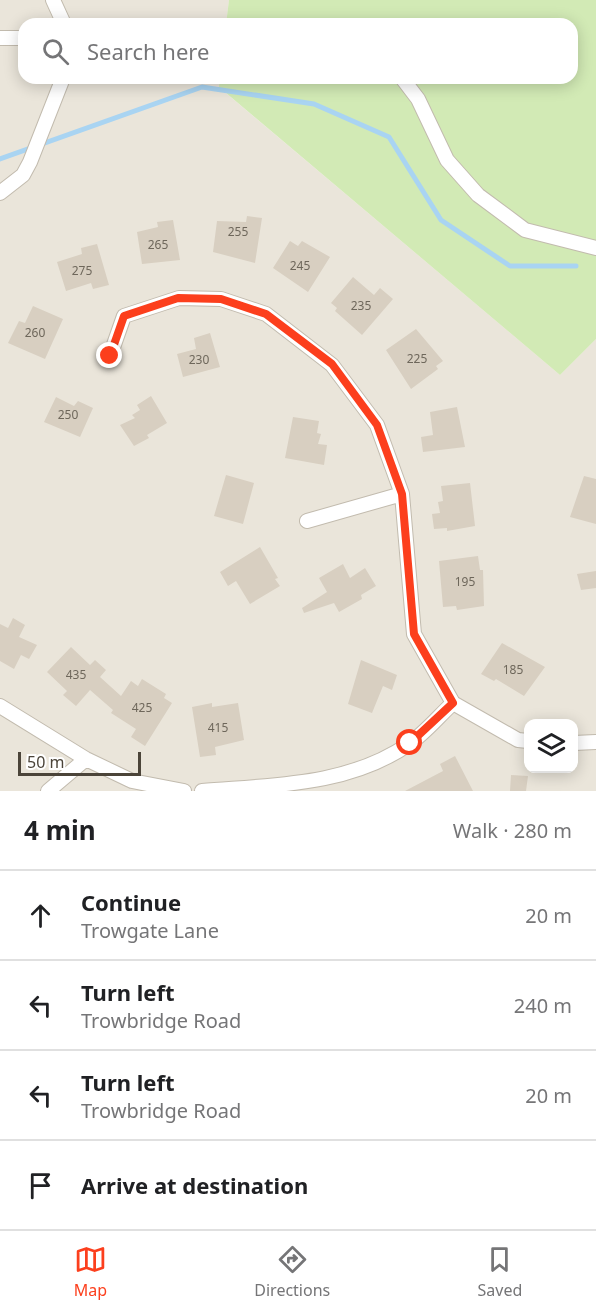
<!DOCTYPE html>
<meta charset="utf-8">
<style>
:root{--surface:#fff;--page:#f6f6f6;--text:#202124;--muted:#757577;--line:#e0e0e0;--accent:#fc3f1d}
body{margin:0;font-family:"Noto Sans",sans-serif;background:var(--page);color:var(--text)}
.controls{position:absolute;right:18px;bottom:18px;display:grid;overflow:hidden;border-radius:12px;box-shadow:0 3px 15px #0003}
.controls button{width:54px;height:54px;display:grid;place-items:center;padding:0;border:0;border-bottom:2px solid var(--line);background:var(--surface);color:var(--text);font:30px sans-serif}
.scale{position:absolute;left:18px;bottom:15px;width:123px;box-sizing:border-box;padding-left:6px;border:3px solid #4b4439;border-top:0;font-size:16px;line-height:21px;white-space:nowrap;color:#4b4439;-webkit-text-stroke:4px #fff;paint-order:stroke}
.stop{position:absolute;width:18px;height:18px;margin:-14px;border:4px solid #fc3f1d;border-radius:50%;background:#fff}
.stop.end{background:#fc3f1d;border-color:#fff;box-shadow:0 2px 6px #0008}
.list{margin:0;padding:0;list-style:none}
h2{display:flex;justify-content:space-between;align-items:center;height:78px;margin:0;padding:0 24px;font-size:26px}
h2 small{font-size:20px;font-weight:400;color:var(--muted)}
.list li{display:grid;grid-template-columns:39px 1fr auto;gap:18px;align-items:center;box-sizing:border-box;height:90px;padding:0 24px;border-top:2px solid var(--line)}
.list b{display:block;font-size:22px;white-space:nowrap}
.list p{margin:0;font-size:20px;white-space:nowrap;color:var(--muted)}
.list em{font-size:20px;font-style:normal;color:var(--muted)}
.icon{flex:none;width:33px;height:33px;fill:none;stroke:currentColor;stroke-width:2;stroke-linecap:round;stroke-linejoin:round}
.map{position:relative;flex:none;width:596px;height:791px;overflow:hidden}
.search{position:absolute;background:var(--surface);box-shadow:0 3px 15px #0003;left:18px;right:18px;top:18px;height:66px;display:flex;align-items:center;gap:15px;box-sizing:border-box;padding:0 21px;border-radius:18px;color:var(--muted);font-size:22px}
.sheet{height:438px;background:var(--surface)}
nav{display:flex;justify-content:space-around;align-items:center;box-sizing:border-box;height:84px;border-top:2px solid var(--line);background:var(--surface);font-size:16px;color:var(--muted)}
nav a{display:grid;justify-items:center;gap:3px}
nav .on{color:var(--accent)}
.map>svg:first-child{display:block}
.residential{fill:#eae5da;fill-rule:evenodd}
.green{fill:#d2eab5}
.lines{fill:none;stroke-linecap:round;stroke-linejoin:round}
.stream{stroke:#a9d4f2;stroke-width:5}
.building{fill:#d8cfc1}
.minor-casing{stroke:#c2bbae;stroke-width:16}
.minor{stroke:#fff;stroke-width:14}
.route{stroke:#fc3f1d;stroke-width:8}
.labels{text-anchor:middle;stroke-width:4.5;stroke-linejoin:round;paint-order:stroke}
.number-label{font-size:12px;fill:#6e675b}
</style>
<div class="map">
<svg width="596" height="791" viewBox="0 0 596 791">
<rect width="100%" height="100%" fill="#f6f3ec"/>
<!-- residential -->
<path class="residential" d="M0,0h229l-3,24h-202v54h196v10l340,287 36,-36v452h-596zM528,724h46v44h-46z"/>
<!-- green -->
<path class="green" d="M229,0h367v339l-36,36 -341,-288 1,-9h352v-54h-346z"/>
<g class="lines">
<!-- stream -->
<path class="stream" d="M0,159l202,-72 112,17 75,33 52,83 69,46h66"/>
</g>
<!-- building -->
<path class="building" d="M247,216l15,2 -7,45 -42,-11 4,-31 29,1z
M173,220l7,40 -38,4 -5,-32 21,-5 -1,-5z
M290,241l8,5 4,-5 28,16 -22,35 -35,-24z
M97,244l12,41 -16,4 -2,-6 -25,8 -9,-29 25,-8 -1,-6z
M353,277l21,18 6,-7 13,11 -31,36 -27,-24 2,-3 -6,-5z
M33,306l30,13 -18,40 -37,-16 11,-22 6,2z
M416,329l27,32 -7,5 2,3 -27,20 -25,-39z
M210,333l10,34 -37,10 -6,-23 19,-5 -2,-11z
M151,396l16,27 -20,12 2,3 -15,8 -14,-21 15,-7 -3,-3 8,-5 -3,-5z
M56,397l18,9 4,-5 15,7 -13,29 -36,-15z
M457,407l8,40 -42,5 -2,-15 12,-2 -3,-23z
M293,417l26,4 -2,12 4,1 -3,10 9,1 -3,20 -39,-7z
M226,475l28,8 -11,41 -29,-8z
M584,476l12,3v45l-26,-7z
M470,483l5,43 -28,5v-3l-13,1 -2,-15 8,-1 -2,-11 5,-1 -2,-15z
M260,547l18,31 -3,1 5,7 -30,18 -14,-23 -8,5 -8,-14z
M478,556l2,14h3l1,36 -27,4 -1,-4 -13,1 -4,-46z
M343,564l7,14 15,-10 11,18 -15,9 1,4 -23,13 -5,-9 -30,10 -2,-5 25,-16 -8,-14z
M596,571v17l-15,2 -4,-16z
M13,618l12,7 -6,12 18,8 -8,14 -8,-4 -7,14 -14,-8v-37l8,4z
M502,643l43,24 -21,29 -28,-17 -2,2 -13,-7z
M71,647l19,18 5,-5 11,10 -6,7 21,19 10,-15 7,5 4,-7 24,15 -2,4 8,5 -27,43 -14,-9 5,-8 -25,-16 2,-3 -23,-20 -14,16 -13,-11 4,-4 -20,-19z
M361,660l36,15 -5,15 -9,-4 -11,27 -24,-9z
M212,703v4l26,-4 6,37 -29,7 1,8 -16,2 -8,-50z
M455,756l18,35h-68l38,-20 -3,-7z
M511,775l17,1 -2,15h-16z"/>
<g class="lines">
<!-- minor casing -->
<g class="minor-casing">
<path id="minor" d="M53,0l11,24
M0,38h24
M402,78l16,21 29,61 31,35 47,35 71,18
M0,193l23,-18 7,-13 33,-84
M110,356l14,-40 55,-18 42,1 45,15 66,51 45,60 25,69 12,140 39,69 65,37 10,1
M307,521l95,-27
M0,706l86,53 46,22 52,10
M574,743l22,-1
M48,791l38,-32
M202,791c71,-6 146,-5 207,-47 16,-11 30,-28 44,-41"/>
</g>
<!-- minor -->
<use href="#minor" class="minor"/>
</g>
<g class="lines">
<!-- route -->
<path class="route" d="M110,356l14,-40 54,-18 43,1 45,15 66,50 45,61 25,69 12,140 39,69 -43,40"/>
</g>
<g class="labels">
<!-- number labels -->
<g class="number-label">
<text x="238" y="236">255</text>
<text x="158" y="249">265</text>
<text x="300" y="270">245</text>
<text x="82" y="275">275</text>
<text x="361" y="310">235</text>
<text x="35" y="337">260</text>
<text x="417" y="363">225</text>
<text x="199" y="364">230</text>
<text x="68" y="419">250</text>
<text x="465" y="586">195</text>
<text x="513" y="674">185</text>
<text x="76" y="679">435</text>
<text x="142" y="712">425</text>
<text x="218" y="732">415</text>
</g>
</g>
</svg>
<div class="controls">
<button><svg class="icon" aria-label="layers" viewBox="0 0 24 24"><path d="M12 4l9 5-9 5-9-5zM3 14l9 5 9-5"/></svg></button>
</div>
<div class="scale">50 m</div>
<div class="stop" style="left:410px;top:743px"></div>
<div class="stop end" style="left:110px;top:356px"></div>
<div class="search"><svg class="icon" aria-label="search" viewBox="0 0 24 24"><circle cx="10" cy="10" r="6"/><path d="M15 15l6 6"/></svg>Search here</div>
</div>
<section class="sheet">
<h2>4 min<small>Walk · 280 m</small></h2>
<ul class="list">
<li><svg class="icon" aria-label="ahead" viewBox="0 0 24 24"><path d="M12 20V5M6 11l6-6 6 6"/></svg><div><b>Continue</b><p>Trowgate Lane</p></div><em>20 m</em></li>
<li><svg class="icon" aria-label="left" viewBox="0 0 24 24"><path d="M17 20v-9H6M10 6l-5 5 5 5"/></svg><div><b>Turn left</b><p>Trowbridge Road</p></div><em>240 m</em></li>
<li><svg class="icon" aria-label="left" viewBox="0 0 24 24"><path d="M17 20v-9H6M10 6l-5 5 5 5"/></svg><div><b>Turn left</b><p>Trowbridge Road</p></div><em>20 m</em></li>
<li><svg class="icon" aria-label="arrive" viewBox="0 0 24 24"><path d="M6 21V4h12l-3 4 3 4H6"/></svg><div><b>Arrive at destination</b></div></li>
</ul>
</section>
<nav>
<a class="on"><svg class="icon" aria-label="map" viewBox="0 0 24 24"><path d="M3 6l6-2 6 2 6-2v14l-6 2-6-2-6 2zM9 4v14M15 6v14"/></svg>Map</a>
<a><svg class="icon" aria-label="directions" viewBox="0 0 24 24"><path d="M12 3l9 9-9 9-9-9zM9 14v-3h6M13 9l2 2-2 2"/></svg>Directions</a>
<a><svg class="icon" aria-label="saved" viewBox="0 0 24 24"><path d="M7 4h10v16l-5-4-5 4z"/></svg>Saved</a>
</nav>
